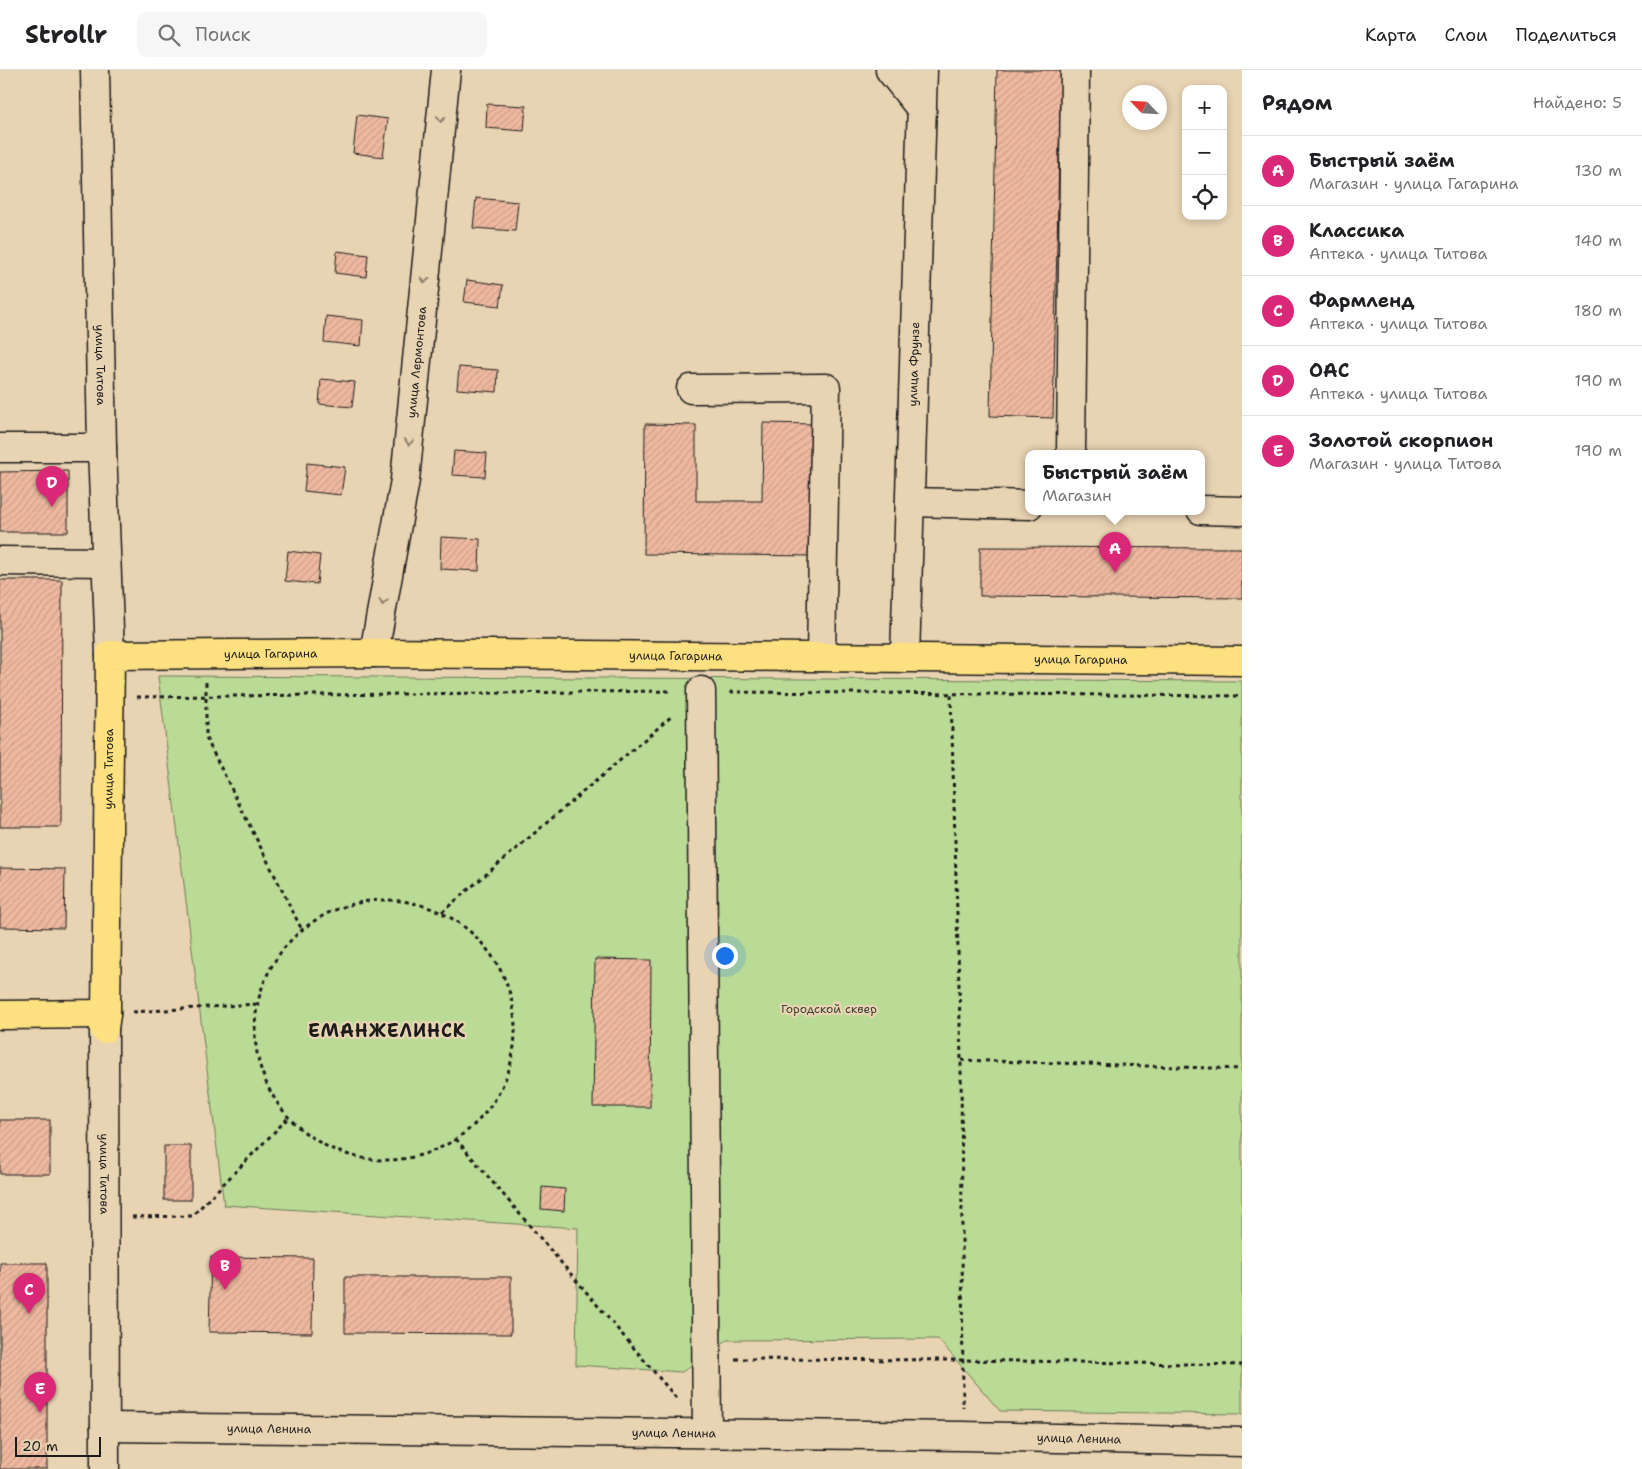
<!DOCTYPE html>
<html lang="ru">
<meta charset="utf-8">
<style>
:root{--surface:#fff;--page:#f6f6f6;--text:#202124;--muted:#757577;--line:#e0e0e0;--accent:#db2777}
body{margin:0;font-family:"Shantell Sans",sans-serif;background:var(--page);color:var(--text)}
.controls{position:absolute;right:15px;top:15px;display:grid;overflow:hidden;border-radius:10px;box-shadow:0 2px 8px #0003}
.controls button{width:45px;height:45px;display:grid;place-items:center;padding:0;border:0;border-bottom:1px solid var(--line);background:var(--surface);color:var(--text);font:25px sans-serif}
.compass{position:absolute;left:1122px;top:15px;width:45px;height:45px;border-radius:50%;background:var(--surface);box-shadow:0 2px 8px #0003;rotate:295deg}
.scale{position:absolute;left:15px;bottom:12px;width:86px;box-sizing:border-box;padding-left:5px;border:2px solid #1c1c1c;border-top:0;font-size:14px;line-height:18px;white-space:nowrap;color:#1c1c1c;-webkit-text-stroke:4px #e8d3b2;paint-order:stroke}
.you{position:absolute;left:724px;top:885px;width:18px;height:18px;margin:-12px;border:4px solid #fff;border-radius:50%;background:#1a73e8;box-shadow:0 0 0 8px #1a73e833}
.badge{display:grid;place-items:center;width:32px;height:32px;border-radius:50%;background:var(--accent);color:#fff;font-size:16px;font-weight:700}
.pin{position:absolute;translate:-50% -41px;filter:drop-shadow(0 1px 2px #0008)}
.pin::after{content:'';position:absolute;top:26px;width:18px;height:15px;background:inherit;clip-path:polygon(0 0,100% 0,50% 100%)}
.popup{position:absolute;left:1025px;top:380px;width:180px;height:65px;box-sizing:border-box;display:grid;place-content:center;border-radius:10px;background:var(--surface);filter:drop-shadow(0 1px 4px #0005);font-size:16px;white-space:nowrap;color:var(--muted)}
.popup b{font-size:19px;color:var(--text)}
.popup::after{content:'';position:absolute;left:50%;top:100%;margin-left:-10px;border:10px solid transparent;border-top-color:var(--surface)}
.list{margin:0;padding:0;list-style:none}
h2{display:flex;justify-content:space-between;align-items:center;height:65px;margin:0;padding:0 20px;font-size:21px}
h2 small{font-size:16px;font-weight:400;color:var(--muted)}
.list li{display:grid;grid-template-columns:32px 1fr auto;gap:15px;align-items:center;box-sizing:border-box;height:70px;padding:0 20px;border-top:1px solid var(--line)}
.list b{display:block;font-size:19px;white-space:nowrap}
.list p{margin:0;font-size:16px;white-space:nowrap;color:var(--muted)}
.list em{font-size:16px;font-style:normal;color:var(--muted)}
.icon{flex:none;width:28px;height:28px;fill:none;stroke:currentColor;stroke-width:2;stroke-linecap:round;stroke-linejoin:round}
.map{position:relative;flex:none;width:1242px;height:1399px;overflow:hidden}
header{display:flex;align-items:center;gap:30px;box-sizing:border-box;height:70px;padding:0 25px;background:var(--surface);border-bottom:1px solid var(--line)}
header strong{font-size:24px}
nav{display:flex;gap:28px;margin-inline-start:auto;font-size:18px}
.search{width:350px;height:45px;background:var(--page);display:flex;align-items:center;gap:12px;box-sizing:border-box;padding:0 18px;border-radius:10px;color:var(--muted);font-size:19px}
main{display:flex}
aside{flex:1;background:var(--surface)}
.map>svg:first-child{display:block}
.green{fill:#badb95;stroke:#6b7c58}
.building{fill:url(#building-hatch);stroke:#1c1c1c}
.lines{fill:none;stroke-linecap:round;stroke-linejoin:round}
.minor-casing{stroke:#1c1c1c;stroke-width:31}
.major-casing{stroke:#1c1c1c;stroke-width:31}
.path{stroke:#1c1c1c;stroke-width:3;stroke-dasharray:4 4;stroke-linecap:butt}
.minor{stroke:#e8d3b2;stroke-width:28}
.major{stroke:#fde080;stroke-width:28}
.oneway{stroke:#8c816e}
.labels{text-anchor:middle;stroke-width:4.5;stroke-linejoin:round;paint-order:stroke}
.street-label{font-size:12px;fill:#1c1c1c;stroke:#e8d3b2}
.park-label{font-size:12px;fill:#3c4234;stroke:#e8d3b2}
.district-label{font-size:18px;font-weight:bold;letter-spacing:1px;fill:#1c1c1c;stroke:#e8d3b2}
</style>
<header>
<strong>Strollr</strong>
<div class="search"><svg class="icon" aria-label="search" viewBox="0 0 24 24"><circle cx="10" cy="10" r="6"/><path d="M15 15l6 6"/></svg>Поиск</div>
<nav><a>Карта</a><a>Слои</a><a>Поделиться</a></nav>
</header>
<main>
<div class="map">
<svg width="1242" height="1399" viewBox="0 0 1242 1399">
<defs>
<pattern id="building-hatch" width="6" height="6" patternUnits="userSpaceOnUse" patternTransform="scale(1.25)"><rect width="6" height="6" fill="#eeb9a0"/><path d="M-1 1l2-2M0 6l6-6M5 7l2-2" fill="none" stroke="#cc9e89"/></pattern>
</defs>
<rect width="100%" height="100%" fill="#e8d3b2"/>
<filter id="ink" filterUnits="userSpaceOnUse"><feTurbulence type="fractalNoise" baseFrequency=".02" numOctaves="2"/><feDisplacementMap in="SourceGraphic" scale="10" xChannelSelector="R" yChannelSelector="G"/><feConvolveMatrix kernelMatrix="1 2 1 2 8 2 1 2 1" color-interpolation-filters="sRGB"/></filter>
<g filter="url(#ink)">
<!-- green -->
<path class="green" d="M158,606l1084,5v733l-242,-3 -62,-72 -211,1 -45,32 -106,-7 2,-137 -354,-23z"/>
<!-- building -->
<path class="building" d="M997,0h64l-8,348 -63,-2z
M487,34l39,2 -2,25 -38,-3z
M357,45l31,4 -5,38 -30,-4z
M476,128l42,4 -3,29 -42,-3z
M337,181l31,4 -2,22 -31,-4z
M467,210l36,5 -3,21 -36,-4z
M326,246l37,4 -2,26 -37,-4z
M459,297l39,3 -1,22 -40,-3z
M321,309l34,3 -3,25 -33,-3z
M763,353l51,1 -1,132 -169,-2 1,-130 51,1v76h66z
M454,381l33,2 -2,24 -33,-2z
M307,393l38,4 -4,28 -37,-4z
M68,401v61h-68v-60z
M441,467l39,2 -1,32 -39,-2z
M980,477l262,1v50l-262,-2z
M288,481l32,4 -3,29 -32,-3z
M0,510h62l-1,247h-61z
M0,798l65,1 -1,59 -64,-1z
M595,889l56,1 -1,147h-57z
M0,1050h50v54h-50z
M164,1076h27v54h-27z
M542,1117l23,2 -1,22 -23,-2z
M211,1187l102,1 -1,75 -103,-1z
M0,1193h47v206h-47z
M345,1207h166v57l-166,-1z"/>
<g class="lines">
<!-- minor casing -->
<g class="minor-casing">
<g id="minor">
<path id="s1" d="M95,0l7,378 8,207"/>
<path d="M890,0l32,40"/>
<path d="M691,319l135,-1 -5,269"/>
<path d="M0,378h102"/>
<path d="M1071,384l4,-384"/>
<path d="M910,432l119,3"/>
<path d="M1201,440l41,1"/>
<path d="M0,491l106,1"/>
<path id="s2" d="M374,583l31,-173 41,-410"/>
<path id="s3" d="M905,588l18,-588"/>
<path d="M701,621l6,743"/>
<path id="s4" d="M104,959l1,440"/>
<path id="s5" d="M105,1357l858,9 279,6"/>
</g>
</g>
<!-- major casing -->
<g class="major-casing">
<g id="major">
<path d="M0,945l106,-1"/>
<path id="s6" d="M104,959l2,-15 4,-359 264,-2 868,8"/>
</g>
</g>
<!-- path -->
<path class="path" d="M206,612v56l95,190
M730,622l512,4
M951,625l10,365 2,348
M137,627l536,-6
M255 960a130 130 0 1 1 260 0a130 130 0 1 1-260 0Z
M442,842l230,-196
M133,942l124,-8
M961,990l281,9
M456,1069l222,261
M132,1147l60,-1 96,-98
M735,1289l228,1 279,5"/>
<!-- minor -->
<use href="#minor" class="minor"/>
<!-- major -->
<use href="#major" class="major"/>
</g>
<!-- one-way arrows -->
<defs><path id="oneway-chevron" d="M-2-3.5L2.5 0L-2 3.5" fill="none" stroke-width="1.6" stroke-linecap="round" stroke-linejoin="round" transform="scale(1.25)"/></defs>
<g class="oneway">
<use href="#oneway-chevron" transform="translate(441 49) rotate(96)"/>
<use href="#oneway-chevron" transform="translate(425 210) rotate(96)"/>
<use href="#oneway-chevron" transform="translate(409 372) rotate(96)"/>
<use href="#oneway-chevron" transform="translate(383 532) rotate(100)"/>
</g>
</g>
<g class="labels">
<!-- street labels -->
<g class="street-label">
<text dy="4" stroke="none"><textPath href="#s2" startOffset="294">улица Лермонтова</textPath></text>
<text dy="4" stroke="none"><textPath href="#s3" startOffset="294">улица Фрунзе</textPath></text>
<text dy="4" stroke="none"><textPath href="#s1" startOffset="295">улица Титова</textPath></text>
<text dy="4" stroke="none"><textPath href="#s6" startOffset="535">улица Гагарина</textPath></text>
<text dy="4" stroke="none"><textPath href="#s6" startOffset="940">улица Гагарина</textPath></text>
<text dy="4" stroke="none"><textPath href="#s6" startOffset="1345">улица Гагарина</textPath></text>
<text dy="4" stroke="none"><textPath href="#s6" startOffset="260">улица Титова</textPath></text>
<text dy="4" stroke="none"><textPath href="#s4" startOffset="145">улица Титова</textPath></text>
<text dy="4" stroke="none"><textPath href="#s5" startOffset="164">улица Ленина</textPath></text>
<text dy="4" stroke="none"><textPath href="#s5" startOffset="569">улица Ленина</textPath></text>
<text dy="4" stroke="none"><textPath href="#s5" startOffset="974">улица Ленина</textPath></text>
</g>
<!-- park labels -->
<g class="park-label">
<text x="829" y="943">Городской сквер</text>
</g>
<!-- district labels -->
<g class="district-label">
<text x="387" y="967">ЕМАНЖЕЛИНСК</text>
</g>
</g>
</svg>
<div class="controls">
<button>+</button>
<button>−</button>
<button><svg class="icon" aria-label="locate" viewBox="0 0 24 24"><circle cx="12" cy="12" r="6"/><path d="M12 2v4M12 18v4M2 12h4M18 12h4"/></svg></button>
</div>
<svg class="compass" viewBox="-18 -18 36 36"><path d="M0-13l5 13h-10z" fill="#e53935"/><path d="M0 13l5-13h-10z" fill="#757577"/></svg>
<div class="scale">20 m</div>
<div class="you"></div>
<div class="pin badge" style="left:1115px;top:503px">A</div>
<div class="popup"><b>Быстрый заём</b>Магазин</div>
<div class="pin badge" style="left:225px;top:1220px">B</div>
<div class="pin badge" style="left:29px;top:1244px">C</div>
<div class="pin badge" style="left:52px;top:437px">D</div>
<div class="pin badge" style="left:40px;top:1343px">E</div>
</div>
<aside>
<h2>Рядом<small>Найдено: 5</small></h2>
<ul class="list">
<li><span class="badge">A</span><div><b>Быстрый заём</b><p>Магазин · улица Гагарина</p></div><em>130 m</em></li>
<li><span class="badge">B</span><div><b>Классика</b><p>Аптека · улица Титова</p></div><em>140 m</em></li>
<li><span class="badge">C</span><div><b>Фармленд</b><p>Аптека · улица Титова</p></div><em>180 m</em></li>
<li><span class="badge">D</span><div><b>ОАС</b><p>Аптека · улица Титова</p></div><em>190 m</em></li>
<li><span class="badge">E</span><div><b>Золотой скорпион</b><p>Магазин · улица Титова</p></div><em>190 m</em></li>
</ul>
</aside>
</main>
